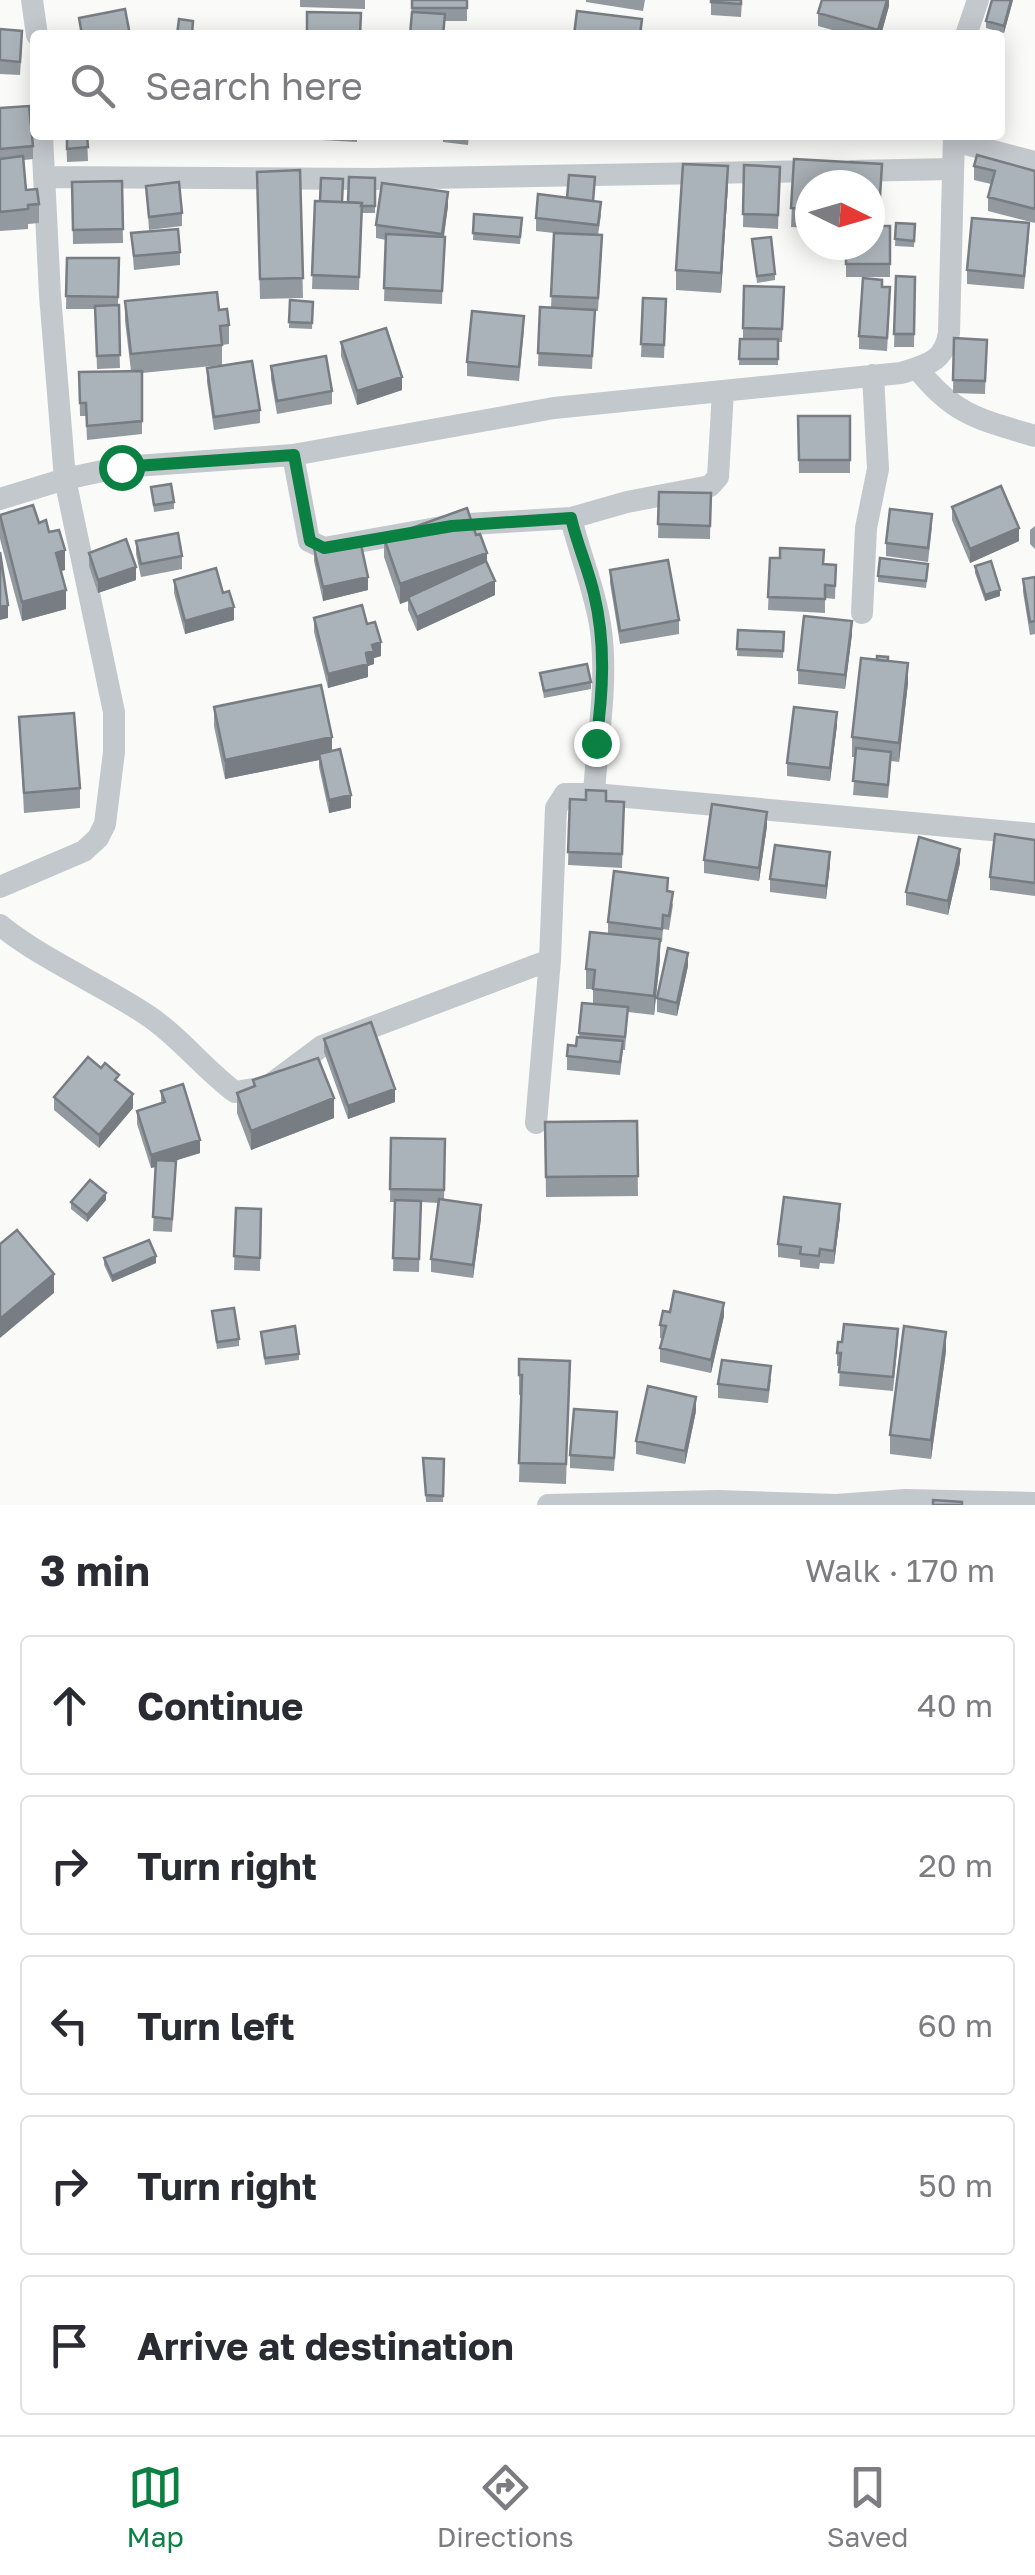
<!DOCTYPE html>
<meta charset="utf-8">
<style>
:root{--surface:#fff;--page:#f2f2f3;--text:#2b2b33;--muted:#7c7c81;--line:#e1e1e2;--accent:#0b8043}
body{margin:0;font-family:"Golos Text",sans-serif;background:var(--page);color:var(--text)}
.compass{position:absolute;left:795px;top:170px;width:90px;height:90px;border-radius:50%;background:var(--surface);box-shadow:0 5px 25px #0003;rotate:95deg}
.stop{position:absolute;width:30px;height:30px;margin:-22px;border:8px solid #0b8043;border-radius:50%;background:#fff}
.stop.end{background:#0b8043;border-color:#fff;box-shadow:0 2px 10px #0008}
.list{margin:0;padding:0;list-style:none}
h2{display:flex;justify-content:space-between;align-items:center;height:130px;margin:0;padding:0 40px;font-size:42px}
h2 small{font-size:32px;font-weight:400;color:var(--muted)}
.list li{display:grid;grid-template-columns:65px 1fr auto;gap:30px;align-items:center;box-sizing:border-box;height:140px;margin:0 20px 20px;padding:0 20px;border:2px solid var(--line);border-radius:10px}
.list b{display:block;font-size:38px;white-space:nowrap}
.list em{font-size:32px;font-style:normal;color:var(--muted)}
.icon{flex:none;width:55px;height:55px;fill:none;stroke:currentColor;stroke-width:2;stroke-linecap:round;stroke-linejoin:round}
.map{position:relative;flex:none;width:1035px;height:1505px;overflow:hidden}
.search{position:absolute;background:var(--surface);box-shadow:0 5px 25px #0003;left:30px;right:30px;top:30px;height:110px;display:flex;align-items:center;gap:25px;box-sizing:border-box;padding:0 35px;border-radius:10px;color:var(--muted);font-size:38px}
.sheet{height:930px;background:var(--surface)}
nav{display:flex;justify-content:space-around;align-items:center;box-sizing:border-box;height:140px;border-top:2px solid var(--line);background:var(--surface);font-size:28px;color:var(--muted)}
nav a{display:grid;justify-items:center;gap:5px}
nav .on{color:var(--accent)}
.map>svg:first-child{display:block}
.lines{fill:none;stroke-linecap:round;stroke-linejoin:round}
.minor{stroke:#c3c8cc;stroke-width:22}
.wall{fill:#929a9f}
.shaded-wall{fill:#777d82}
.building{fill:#aab3b9;stroke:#777d82;stroke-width:2.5}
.route{stroke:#0b8043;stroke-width:12}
</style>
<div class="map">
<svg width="1035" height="1505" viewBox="0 0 1035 1505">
<rect width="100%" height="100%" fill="#fafaf8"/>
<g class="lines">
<!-- minor -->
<path class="minor" d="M32,0l5,35
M966,35l12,-35
M954,141l81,21
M852,171l101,-2
M44,177l328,2 448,-8
M917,368c36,47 64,52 118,68
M293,455l16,86 15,7 129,-23 118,-7 56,-16 83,-16 8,-9 5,-86
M0,499l65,-20 56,-12 172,-12 261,-47 347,-35c26,-8 43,-11 48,-40l5,-198
M571,518c9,38 25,74 30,113 7,54 -4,109 -7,163
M862,613l4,-85 12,-59 -5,-94
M0,887l84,-36 14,-13 7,-14 9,-72v-40l-49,-233 -15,-184 -8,-160
M0,925c45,36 99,58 147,90 32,21 57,54 88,77l32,-5 55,-41 228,-86
M536,1123l14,-163 6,-152 9,-14h29l441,40
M548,1505l170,-4 118,4 69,-5 130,3"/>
</g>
<!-- wall -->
<path class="wall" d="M300,0h65v9l-65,-2z
M412,0h55v21h-22l-1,14h-34z
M586,0h59l-2,11 -57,-9z
M711,0h31l-1,17 -30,-2z
M889,0v6l-8,29h-31l-32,-9v-13z
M1013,0l-9,33 -18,-5v-7z
M0,29l22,15 -2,31 -20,-1z
M0,108l33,38v13l-9,1 2,30 13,14v19l-11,1v5l-28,2z
M66,135h21l1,26 -21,1z
M303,135h54v7l-54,-3z
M443,135h26l-1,10 -25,-3z
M794,159l88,5 -3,62h11v51h-44v-32h24v-60h-60v43l-19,-1z
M744,165l36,2 -2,62 -35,-2z
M974,166l61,5v52l-47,-12v-14l3,-13 -17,-4z
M300,170l3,128 -43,1 -3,-127z
M375,178v35h-13l-3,77 -47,-1 3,-88 33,1z
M122,181l1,62 -50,1 -1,-62z
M728,185l-7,108 -45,-3v-20z
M146,186l36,27v13l-33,4z
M594,201l7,14 -3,20 4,13 -4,63h-3l-3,58 -54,-3 2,-59 11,1 3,-75 -18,-2v-13z
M448,206l-4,31 -2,67 -58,-3 2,-61 -10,-2v-13z
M474,214l48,4 -2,26 -47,-4z
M896,223l19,1 -1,23 -19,-1z
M131,233l49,19v13l-46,5z
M1029,236l-5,53 -57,-5v-14z
M752,239l23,35v6l-18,3z
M67,258h52l-1,47 2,63 -23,1 -2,-60h-29z
M896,276l19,1 -1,70h-20z
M784,287l-2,55h-4v23h-39l1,-26h3v-11z
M882,287l8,14 -3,50 -28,-2v-13z
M643,298l23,1 -2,59 -23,-1z
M290,300l23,2 -1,27 -23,-1z
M125,301l94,9 10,15v19l-7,1v20l-80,8v61l-55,6 -1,-24h-6l-1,-44 52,-1 -6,-50z
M524,330l-5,51 -52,-5v-14z
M954,338l33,2 -2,54 -32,-1z
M341,342l61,48 -45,15 -16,-49z
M271,366l61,25v13l-55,10 -6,-35z
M207,368l53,42v13l-46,7 -7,-48z
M798,416h52v57h-51z
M151,487l23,15v7l-20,3z
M659,492l52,1 -1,46 -52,-1z
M952,507l67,34 -49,22 -18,-43z
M0,515l39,8 10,9 16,38 -4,1 5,38 -44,12 -22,-82z
M1035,526v23l-5,-5v-14z
M932,527l-4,35 -42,-6v-13z
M476,535l11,29 8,31 -78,36 -9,-21v-9l-8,3 -16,-47v-19z
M136,541l46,15v13l-41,8 -5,-23z
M314,548h32l22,42 -45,11 -9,-40z
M89,553l47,27 -38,13 -9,-27z
M770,558l66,7 -1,34 -10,-1v15l-57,-3z
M975,566l25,30 -15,5 -10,-28z
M610,570l69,50v14l-59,10 -10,-61z
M928,571l-2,17 -48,-6v-6z
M1035,577v57l-5,1 -7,-43v-13z
M174,580l49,13 11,27 -49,14 -11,-41z
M314,618l53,6 14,32 -7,2v6l-6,2v11l-40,11 -14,-56z
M738,630l46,2 -1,26 -46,-2z
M852,634l-7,55 -47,-5v-14z
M888,661l20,22 -9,79 -8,-1 -3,37 -35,-3 3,-38h-4v-20z
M540,673l51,9v7l-47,9z
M214,707l118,44 19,57 -22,5 -10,-46v-7l-94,19 -11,-53z
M19,717l61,71v20l-56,5z
M837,725l-7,56 -43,-5v-13z
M570,799l54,3 -2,66 -54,-3z
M767,826l-8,55 -55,-8v-13z
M1035,840v56l-45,-6v-13z
M960,863l-12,52 -42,-10v-13z
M830,865l-4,34 -56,-7v-13z
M668,891l5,14 -4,25 -6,-1 -1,13h-2v17l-6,56 -26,-3 -3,38h-2l-3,25 -53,-5v-14l9,-10 3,-9 3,-34 11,1v-15h-7v-20l22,-35v-12z
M688,966l-11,50 -20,-4v-14z
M324,1039l71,63 -47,17 -24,-67z
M253,1080l81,38 -83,32 -14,-37v-20l16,-6z
M119,1083l14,25 -34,40 -45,-38v-13z
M161,1091l39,62 -26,8 2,14 -4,57 -19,-1 3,-64 -5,1 -14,-44v-13l24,-8z
M637,1121l1,75 -92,1 -1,-75z
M391,1138l54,1 -1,61 37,18 -8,60 -42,-6v-13l7,-56 -17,-1 -2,70 -26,-1 2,-69h-5z
M106,1200l-19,22 -16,-13v-7z
M236,1208l25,1 -1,62 -26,-1z
M840,1217l-6,47 -14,-1 -1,6 -19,-2v-7l-22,-3v-13z
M104,1258l52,5 -44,19 -8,-17z
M212,1311l27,28v7l-22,3z
M670,1312l54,4 -13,57 -51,-11v-14l3,-9 -3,-1v-13z
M261,1332l38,22v6l-34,5z
M898,1342l-5,49 -54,-5 1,-20h-3v-13z
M946,1351l-15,108 -41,-5v-19z
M519,1359l51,2 -4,123 -47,-2 2,-87h-2z
M771,1379l-3,24 -50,-5v-14z
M696,1411l-11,53 -49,-10v-13z
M617,1425l-3,46 -44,-3v-13z
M423,1458l21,1 -1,43h-17z"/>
<!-- shaded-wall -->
<path class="shaded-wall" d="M887,0h2v6l-8,29h-3z
M1011,0h2l-9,33v-7z
M728,166v19l-7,108v-20z
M448,192v14l-6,41v-13z
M402,377v13l-45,15v-14z
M1019,528v13l-49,22v-14z
M65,550v20l-9,2v-19z
M487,553v19l-79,25v4l-8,3v-20z
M136,567v13l-38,13v-13z
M368,577v13l-45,11v-14z
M495,581v14l-78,36v-14z
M66,590v19l-44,12v-19z
M1000,590v6l-15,5v-6z
M8,605v13l-8,2v-13z
M234,607v13l-49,14v-13z
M852,621v13l-7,55v-14z
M381,642v14l-7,2v6l-6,2v11l-40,11v-14l38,-21 6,-8z
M908,663v20l-9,79v-19z
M837,712v13l-7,56v-13z
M332,737v20l-13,-3v6l-94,19v-19z
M351,795v13l-22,5v-13z
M767,812v14l-8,55v-13z
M960,849v14l-12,52v-14z
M830,852v13l-4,34v-13z
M660,939v20l-6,56v-19z
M688,953v13l-11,50v-13z
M395,1089v13l-47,17v-13z
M133,1094v14l-34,40v-13z
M334,1098v20l-83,32v-19z
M200,1140v13l-49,15v-13z
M106,1193v7l-19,22v-7z
M840,1204v13l-6,47v-13z
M481,1205v13l-8,60v-13z
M156,1256v7l-44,19v-6z
M54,1274v19l-54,45v-19z
M724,1303v13l-13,57v-13z
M946,1332v19l-15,108v-19z
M696,1397v14l-11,53v-13z"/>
<!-- building -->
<path class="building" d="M412,0h55v8h-55z
M711,0h30v4l-30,-2z
M822,0h65l-9,30 -60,-17z
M992,0h19l-7,26 -18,-5z
M125,9l5,26h-48l-3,-17z
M577,11l65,8 -2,16h-66z
M307,12l54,1 -1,22h-53z
M412,12l33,2 -2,21h-33z
M179,19l14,2 -1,14h-15z
M0,29l22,2 -2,31 -20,-2z
M29,106l4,40 -33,3v-41z
M67,135h20l1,12 -21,2z
M977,155l58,16v38l-47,-12 7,-26 -21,-5z
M23,156l3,34 11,-1 2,15 -11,1v4l-28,3v-53z
M794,159l88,5 -3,49 -9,-1v-27h-60v24l-19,-1z
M683,164l45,2 -7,107 -45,-3z
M744,165l36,2 -2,48 -35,-1z
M300,170l3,108 -43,1 -3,-107z
M569,175l26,2 -2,24 -26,-3z
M349,177l26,1v28h-14l1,-3 -14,-1z
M321,178l22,1 -1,23 -22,-1z
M122,181l1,48 -50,1 -1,-48z
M179,182l3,31 -33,4 -3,-31z
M382,183l66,9 -6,42 -66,-9z
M538,194l63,8 -3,23 -62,-7z
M315,201l47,2 -3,74 -47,-2z
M474,214l48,4 -2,19 -47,-4z
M972,218l57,5 -5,53 -57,-6z
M896,223l19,1 -1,17 -19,-2z
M870,226h20v38h-44v-19h24z
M178,229l2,23 -46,4 -3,-23z
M554,233l48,2 -4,63 -47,-2z
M386,234l59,3 -3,54 -58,-3z
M771,237l4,37 -18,2 -5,-37z
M67,258h52l-1,39 -52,-1z
M896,276l19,1 -1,57h-20z
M863,278l19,2v7h8l-3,51 -28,-2z
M744,286l40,1 -2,42 -39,-1z
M217,292l2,18 8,-1 2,16 -9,1 2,19 -91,9 -6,-53z
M643,298l23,1 -2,46 -23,-1z
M290,300l23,2 -1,21 -23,-1z
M119,305l1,50 -23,1 -2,-50z
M540,307l55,3 -3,46 -54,-3z
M472,311l52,5 -5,51 -52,-5z
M386,328l16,49 -45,14 -16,-49z
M954,338l33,2 -2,41 -32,-1z
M740,339h38v20h-39z
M326,356l6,35 -55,10 -6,-35z
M252,361l8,49 -46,7 -7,-49z
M142,371v50l-55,5 -1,-23h-6l-1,-31z
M798,416h52v44h-51z
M171,484l3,18 -20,3 -3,-18z
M1001,486l18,42 -49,21 -18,-42z
M659,492l52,1 -1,33 -52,-2z
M33,505l6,18 7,-3 3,12 10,-2 6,20 -9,3 10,37 -44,12 -22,-87z
M467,508l9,27 4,-1 7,19 -87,31 -16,-46z
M890,509l42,5 -4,34 -42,-5z
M178,533l4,23 -41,8 -5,-23z
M126,539l10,28 -38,13 -9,-27z
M344,541l2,7 15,-3 7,32 -45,10 -9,-39z
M780,548l44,2 -1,14 13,1 -1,21 -10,-1v14l-57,-2 2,-39h10z
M0,552l8,53 -8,2z
M880,558l48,6 -2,17 -48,-5z
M668,560l11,60 -59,11 -10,-61z
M486,561l9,20 -78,36 -9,-20z
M991,561l9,29 -15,5 -10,-29z
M216,568l7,25 6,-2 5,16 -49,14 -11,-41z
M1035,577v44l-5,1 -7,-43z
M362,605l5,19 8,-2 6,20 -9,3 2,6 -8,2 2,11 -40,10 -14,-56z
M804,616l48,5 -7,54 -47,-5z
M738,630l46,2 -1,19 -46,-2z
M877,656l11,1v4l-11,-1z
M861,658l47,5 -9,80 -47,-6z
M587,664l4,18 -47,9 -4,-18z
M321,685l11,52 -107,23 -11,-53z
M794,707l43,5 -7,56 -43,-5z
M74,713l6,75 -56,5 -5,-76z
M856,748l35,4 -3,33 -35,-4z
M340,749l11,46 -22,5 -10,-46z
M586,790l20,1v10l18,1 -2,52 -54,-2 2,-53 16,1z
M712,804l55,8 -8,56 -55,-8z
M995,834l40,6v43l-45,-6z
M919,837l41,12 -12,52 -42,-9z
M775,845l55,7 -4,34 -56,-7z
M614,871l54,7 -1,13 6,1 -4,24 -6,-1 -1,14 -54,-7z
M590,932l70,7 -6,57 -61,-7 2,-19 -9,-1z
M668,948l20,5 -11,50 -20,-5z
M582,1003l46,4 -3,30 -46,-4z
M371,1022l24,67 -47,17 -24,-67z
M577,1037l46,4 -3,21 -53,-6 1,-11 8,1z
M88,1057l13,11 4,-5 14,12 -4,5 18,14 -34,41 -45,-38z
M318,1058l16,40 -83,33 -14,-38 18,-7 -2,-6z
M183,1084l17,56 -49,15 -14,-44 28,-9 -4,-11z
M637,1121l1,55 -92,1 -1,-55z
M391,1138l54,1 -1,51 -54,-1z
M156,1160l20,1 -4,58 -19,-2z
M90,1180l16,13 -19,22 -16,-13z
M784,1197l56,7 -6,47 -14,-2 -1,7 -19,-2 1,-7 -23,-3z
M439,1199l42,6 -8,60 -42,-6z
M395,1200l26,1 -2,58 -26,-1z
M236,1208l25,1 -1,49 -26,-2z
M17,1230l37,44 -54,45v-75z
M149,1240l7,16 -44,20 -8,-18z
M674,1291l50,12 -13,57 -51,-12 6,-22 -6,-1 3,-14 7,1z
M234,1308l5,31 -22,3 -5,-31z
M844,1324l54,5 -5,48 -54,-5 2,-19h-4l1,-11h4z
M295,1326l4,28 -34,4 -4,-26z
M904,1326l42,6 -15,108 -41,-5z
M519,1359l51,2 -4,103 -47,-1 3,-88h-3z
M722,1360l49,6 -3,24 -50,-6z
M648,1386l48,11 -11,54 -49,-10z
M574,1409l43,3 -3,46 -44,-3z
M423,1458l21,1 -1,37 -17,-1z
M933,1500l29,2v3h-29z"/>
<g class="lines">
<!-- route -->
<path class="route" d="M121,467l173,-12 16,86 14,7 128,-22 119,-8c6,26 17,50 23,76 12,49 9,99 2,149"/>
</g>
</svg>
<svg class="compass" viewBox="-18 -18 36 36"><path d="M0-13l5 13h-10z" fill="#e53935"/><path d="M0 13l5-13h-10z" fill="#7c7c81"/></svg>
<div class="stop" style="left:121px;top:467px"></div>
<div class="stop end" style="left:596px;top:743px"></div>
<div class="search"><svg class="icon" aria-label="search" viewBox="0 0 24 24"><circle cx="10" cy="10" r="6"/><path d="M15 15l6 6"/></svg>Search here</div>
</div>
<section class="sheet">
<h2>3 min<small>Walk · 170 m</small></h2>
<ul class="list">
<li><svg class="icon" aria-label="ahead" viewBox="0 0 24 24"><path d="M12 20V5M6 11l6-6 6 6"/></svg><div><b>Continue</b></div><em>40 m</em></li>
<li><svg class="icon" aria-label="right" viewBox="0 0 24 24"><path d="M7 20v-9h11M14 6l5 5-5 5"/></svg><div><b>Turn right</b></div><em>20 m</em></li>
<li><svg class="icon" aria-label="left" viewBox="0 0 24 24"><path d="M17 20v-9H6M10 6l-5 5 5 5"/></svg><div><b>Turn left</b></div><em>60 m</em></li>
<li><svg class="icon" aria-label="right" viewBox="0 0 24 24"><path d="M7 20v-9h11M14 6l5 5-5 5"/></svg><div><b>Turn right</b></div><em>50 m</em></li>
<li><svg class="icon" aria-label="arrive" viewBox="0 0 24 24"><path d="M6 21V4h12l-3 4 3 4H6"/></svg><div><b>Arrive at destination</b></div></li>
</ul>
</section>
<nav>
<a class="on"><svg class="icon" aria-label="map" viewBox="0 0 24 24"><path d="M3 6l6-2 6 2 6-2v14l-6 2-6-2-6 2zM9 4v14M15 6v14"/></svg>Map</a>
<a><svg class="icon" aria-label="directions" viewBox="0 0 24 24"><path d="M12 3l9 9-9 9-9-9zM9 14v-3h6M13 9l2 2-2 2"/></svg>Directions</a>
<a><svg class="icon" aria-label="saved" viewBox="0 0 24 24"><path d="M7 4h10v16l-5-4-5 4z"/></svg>Saved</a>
</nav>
